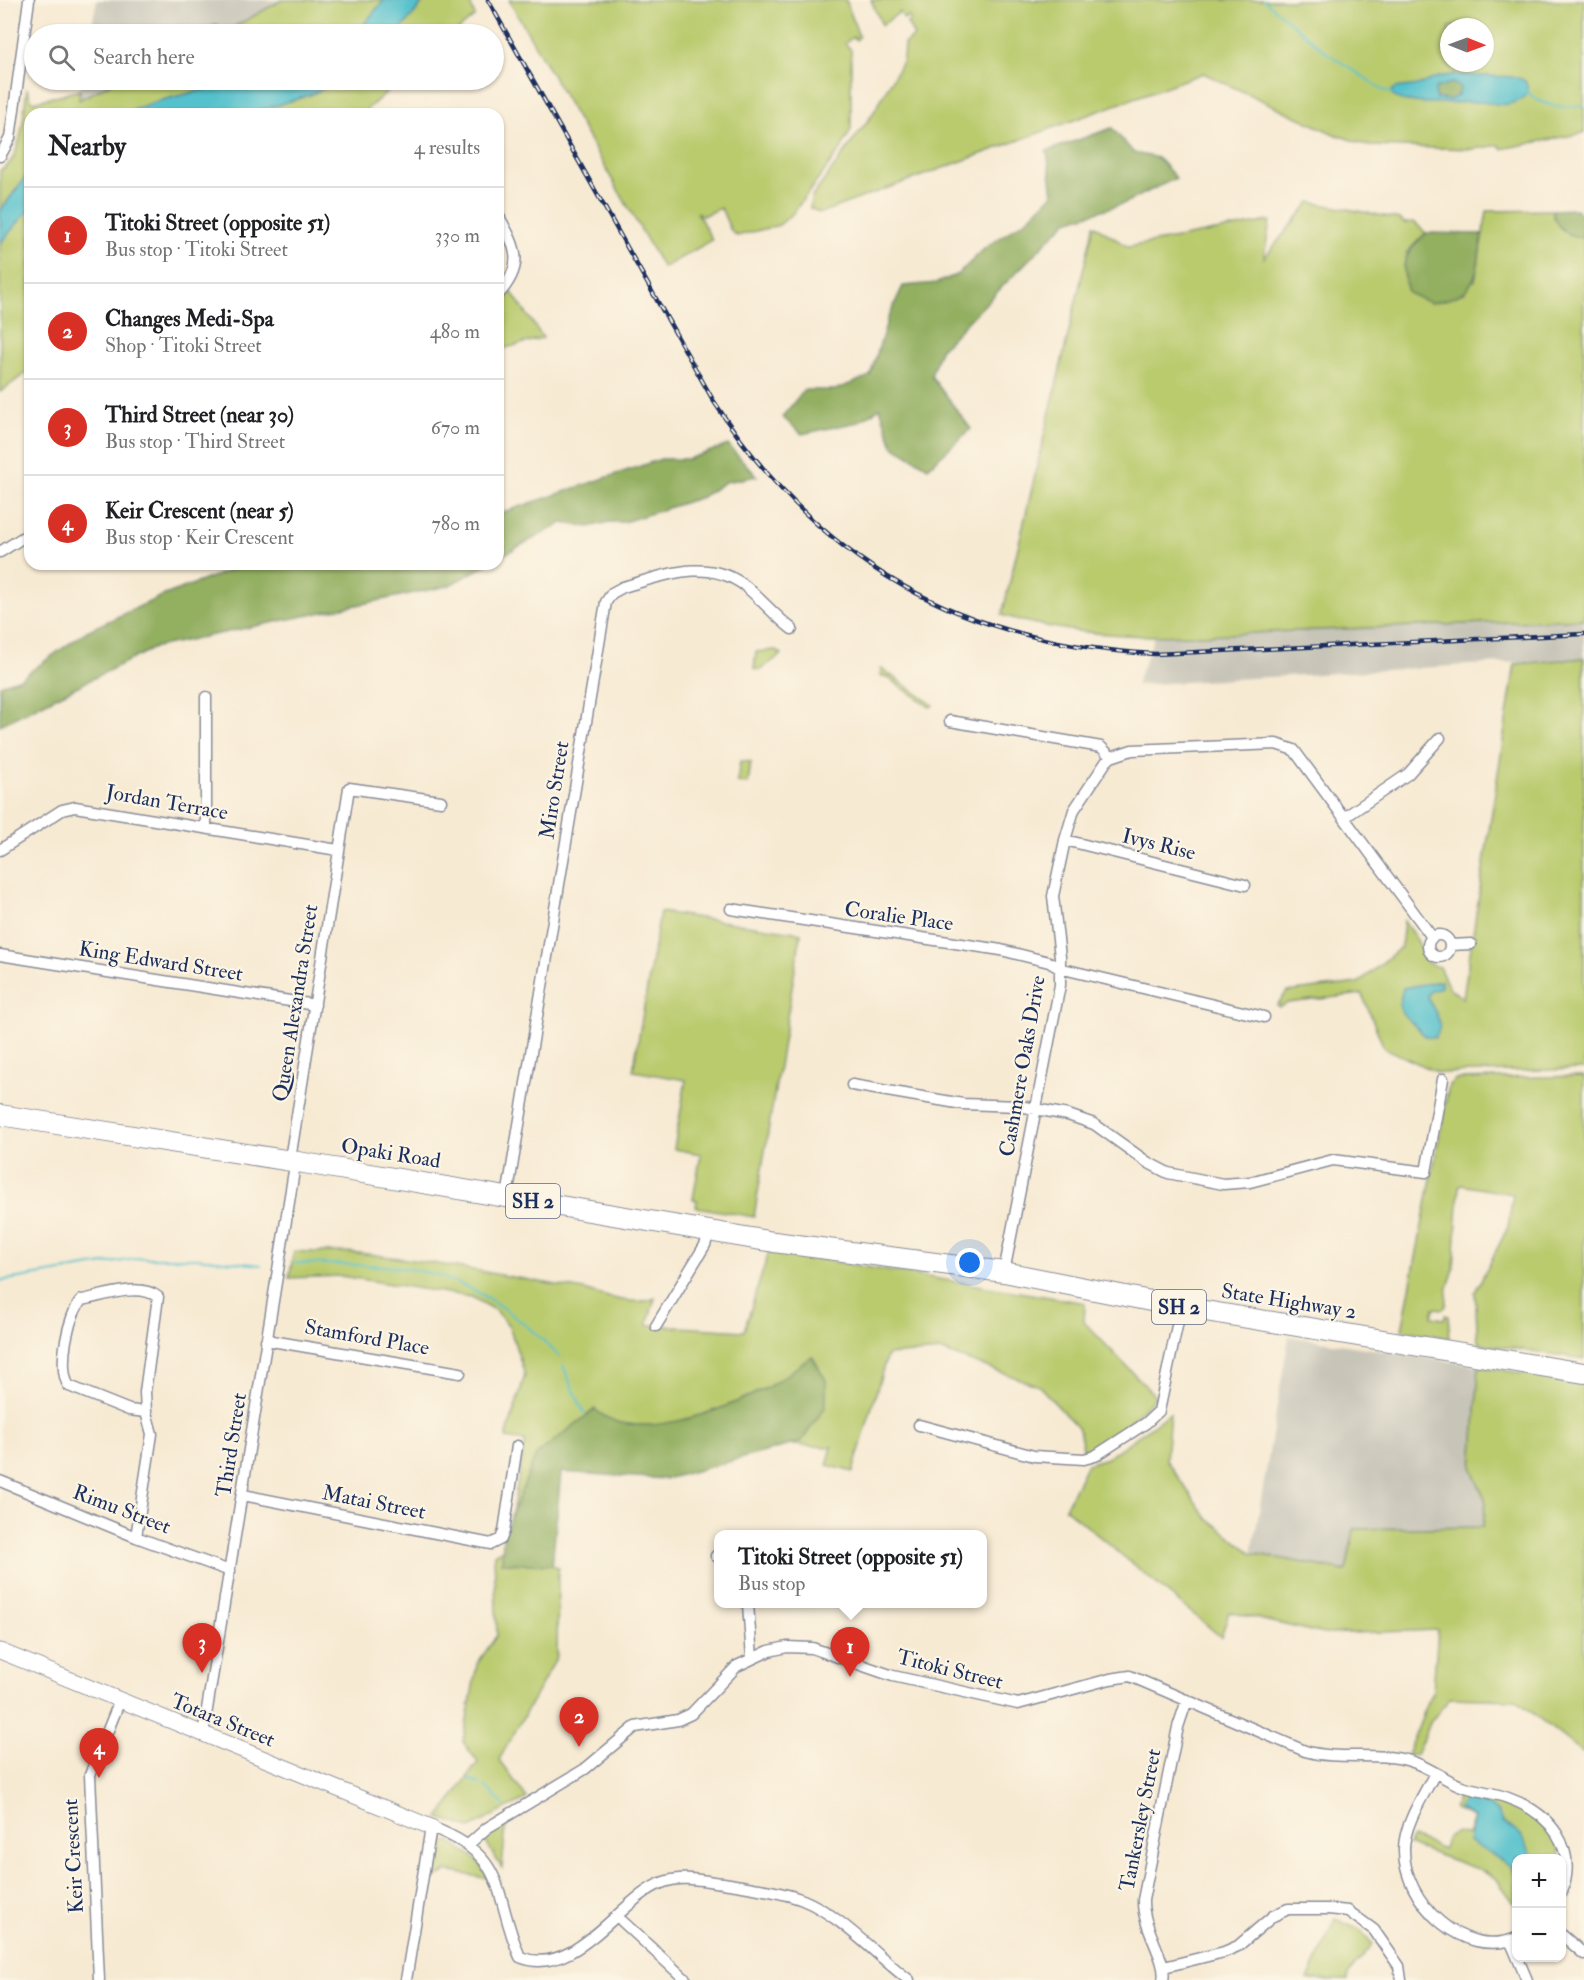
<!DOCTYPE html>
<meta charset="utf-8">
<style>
:root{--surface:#fff;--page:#f2f2f2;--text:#202124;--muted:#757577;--line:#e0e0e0;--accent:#d93025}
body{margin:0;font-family:"IM FELL Double Pica",serif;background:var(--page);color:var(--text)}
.controls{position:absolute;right:18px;bottom:18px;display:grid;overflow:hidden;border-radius:12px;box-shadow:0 2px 4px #0004}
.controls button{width:54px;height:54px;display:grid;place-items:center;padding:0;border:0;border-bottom:2px solid var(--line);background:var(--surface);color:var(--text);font:30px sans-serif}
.compass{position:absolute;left:1440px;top:18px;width:54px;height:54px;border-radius:50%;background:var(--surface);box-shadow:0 2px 4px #0004;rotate:91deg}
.you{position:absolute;left:970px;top:1263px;width:21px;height:21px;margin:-15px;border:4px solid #fff;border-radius:50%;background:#1a73e8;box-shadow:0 0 0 9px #1a73e833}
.badge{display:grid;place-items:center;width:39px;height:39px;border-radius:50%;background:var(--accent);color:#fff;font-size:20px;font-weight:700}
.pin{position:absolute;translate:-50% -50px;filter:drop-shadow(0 2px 3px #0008)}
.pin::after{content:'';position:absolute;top:32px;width:21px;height:18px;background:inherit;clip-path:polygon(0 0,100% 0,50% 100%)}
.popup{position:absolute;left:714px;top:1530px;width:273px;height:78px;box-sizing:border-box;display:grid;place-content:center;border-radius:12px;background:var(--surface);filter:drop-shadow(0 2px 4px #0005);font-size:20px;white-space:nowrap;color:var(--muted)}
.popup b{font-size:22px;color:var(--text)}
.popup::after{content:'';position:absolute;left:50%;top:100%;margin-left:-12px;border:12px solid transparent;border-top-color:var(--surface)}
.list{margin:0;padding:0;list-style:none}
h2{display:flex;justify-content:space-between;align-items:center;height:78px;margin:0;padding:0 24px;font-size:26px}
h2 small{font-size:20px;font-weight:400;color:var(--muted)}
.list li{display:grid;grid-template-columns:39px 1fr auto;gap:18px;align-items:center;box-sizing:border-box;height:96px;padding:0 24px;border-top:2px solid var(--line)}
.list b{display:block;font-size:22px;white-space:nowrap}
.list p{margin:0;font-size:20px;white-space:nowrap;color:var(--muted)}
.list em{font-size:20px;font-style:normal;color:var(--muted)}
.icon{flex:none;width:33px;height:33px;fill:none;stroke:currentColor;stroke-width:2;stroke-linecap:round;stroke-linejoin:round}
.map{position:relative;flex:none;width:1584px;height:1980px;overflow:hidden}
.search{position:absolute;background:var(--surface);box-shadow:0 2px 4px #0004;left:24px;top:24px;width:480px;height:66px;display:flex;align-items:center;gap:15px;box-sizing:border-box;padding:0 21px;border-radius:33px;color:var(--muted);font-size:22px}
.panel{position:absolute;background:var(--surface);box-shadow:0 2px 4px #0004;left:24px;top:108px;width:480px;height:462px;border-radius:18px}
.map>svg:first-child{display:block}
.industrial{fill:#c7c5b8}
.green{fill:#bacb6e;stroke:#6a7d66;stroke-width:1.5;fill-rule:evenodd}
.forest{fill:#93af61;stroke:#576f60;stroke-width:1.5}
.water{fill:#54c1cc;stroke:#387895;stroke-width:1.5;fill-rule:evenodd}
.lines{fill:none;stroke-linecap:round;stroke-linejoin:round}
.stream{stroke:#54c1cc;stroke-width:2}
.street-casing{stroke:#898c98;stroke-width:13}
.secondary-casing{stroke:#898c98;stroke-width:17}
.highway-casing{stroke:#898c98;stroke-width:22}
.street{stroke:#fff;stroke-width:10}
.secondary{stroke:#fff;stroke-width:15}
.highway{stroke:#fff;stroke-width:20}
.rail-casing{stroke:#1b2f5e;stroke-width:4.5}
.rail{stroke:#fcf5e5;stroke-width:2;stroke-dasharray:7;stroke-linecap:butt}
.labels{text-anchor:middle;stroke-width:4.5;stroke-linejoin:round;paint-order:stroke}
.shield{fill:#fcf5e5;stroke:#5e6a86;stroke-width:1.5}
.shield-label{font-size:20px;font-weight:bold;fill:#1b2f5e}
.street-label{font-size:21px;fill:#1b2f5e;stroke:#fcf5e5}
</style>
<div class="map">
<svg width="1584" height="1980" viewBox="0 0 1584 1980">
<rect width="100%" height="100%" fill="#fcf5e5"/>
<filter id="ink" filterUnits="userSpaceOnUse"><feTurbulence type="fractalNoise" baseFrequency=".0167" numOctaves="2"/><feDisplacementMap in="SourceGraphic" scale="12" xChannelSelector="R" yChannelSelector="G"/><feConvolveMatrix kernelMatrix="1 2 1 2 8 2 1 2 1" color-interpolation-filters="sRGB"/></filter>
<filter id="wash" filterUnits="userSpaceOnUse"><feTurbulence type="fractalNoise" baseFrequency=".008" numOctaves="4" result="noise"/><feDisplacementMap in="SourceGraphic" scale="24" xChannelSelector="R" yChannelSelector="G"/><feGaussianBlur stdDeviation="1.35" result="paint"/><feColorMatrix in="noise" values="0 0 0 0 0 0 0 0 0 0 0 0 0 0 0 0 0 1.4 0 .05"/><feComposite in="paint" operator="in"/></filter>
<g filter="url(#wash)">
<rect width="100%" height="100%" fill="#f7ead3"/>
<!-- industrial -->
<path class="industrial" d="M97,0h185l-60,33 -132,1z
M82,80h35l-39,21z
M1584,619v39l-448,27 18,-48z
M1289,1336l190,30 -7,103 14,33 -3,25 -128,2 -8,42 -95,-18z"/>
<!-- green -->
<path class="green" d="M282,0h102l-28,34h-158l19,-10 6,9z
M425,0h44l6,16 -22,18h-56z
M509,0h337l13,37 -3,3 -3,-3 -8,6 6,7v79l-10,20 -48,64 -14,12 -42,11 -6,-5 -10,-23 -19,8 -5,-4 15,28 -49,28z
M871,0h713v133l-83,16 -1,-4 -27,4 -104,-3 -35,-12 -131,-61 -383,140 -10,-5 2,-11 60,-82 31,-55 1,-16 10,-8 -7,-13 4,-3 -3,-4 -4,3 -4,-7 -18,13zM1449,27h36v36h-36z
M117,80h125l-84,21 -38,13h-90v57l-30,40v-41c23,-8 23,-59 27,-80l6,12 47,-12 -1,10z
M342,80h59l-35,30 2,4h-120l62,-19z
M1310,202l90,17 4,4 10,-1 12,11 -20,20 69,28 12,-70 66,-1v7l23,20 8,1v381c-96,4 -192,8 -288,12 -99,4 -197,14 -294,-16l92,-390 34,22 142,-26 -6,37z
M30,209v161l-30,22v-149z
M511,291l32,47 -45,12v-45z
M775,650l7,4 -22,16 -6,-1 2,-17z
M1584,658v411l-145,4 -55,-25 -22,-54 -74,9 -9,4 -2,-2 10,-13 71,-9 43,-36 3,-26c4,7 10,14 14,21 6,13 5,22 21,25l10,21 14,10 52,-334z
M881,668l52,37 -3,2 -43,-30 -7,-2z
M740,761l11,1 -3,22 -11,-2z
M660,912l141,21 -47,284 -58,-10 1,-7 -4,-1 8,-45 -27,-5 12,-69 -53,-9z
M1584,1076v283l-106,-16 -3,-51 33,-65 5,-33 -52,-9 -2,1 -5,83 -6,18 -2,19 -3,3 -9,-1 -2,9 12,2 1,-4 3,1 2,22 -48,-8 47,-245 7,-6z
M294,1251c21,2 43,0 64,2 76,8 151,24 226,37 19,6 53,17 71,8l-8,27 97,6 25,-80 316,52 -1,19 72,75 -31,29 -41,27 -5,-24 -40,-43 -97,-35 -55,4 -34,117 -26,-7 5,-18 -61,-3 -213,23 -17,95 17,5 -1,90 -58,103 28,38 -57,30 -31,-10 39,-56 -15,-20 14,-78 20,-29 -3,-81 12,-7 19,-106 -19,-3 19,-63 -16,-49 -13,-15 -24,-14 -131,-21 -52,2z
M1479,1366l105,18v370l-68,-54 -66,-2 -19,23 -15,34 -9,-1 26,-64 5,-60 -114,4 -95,-22 -8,25 -156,-129 22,-44 20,-6 63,-45 -4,47 40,57 46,36 94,18 8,-42 129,-2 3,-25 -14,-33z
M1459,1793c34,9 101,19 101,65h-44v48l-18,-25 -17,-11 -72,-25 3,-8 31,12 4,-12 9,-5 12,3 6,-17 -20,-9z
M506,1823l-4,45 -19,-30z
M450,1841l29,21 10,17 -42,-8 -13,8 7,-36z
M1335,1919l25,11 13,14 -25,30v6h-40z"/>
<!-- forest -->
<path class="forest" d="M1452,83l8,4 -1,8 -9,5 -14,-1 -1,-11z
M1112,128l22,25 24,5 18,20 -51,25 -58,18 -127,129 -9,26 40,53 -43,38 -35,-21 -13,-38 -22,14 -56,12 -20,-17 22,-27h31l35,-14 18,-58 15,-32 34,-3 21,-9 27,-26 44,-30 24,-24 -6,-43z
M1576,209l8,9v20c-16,-1 -31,-11 -31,-28z
M1426,233l56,1c-6,42 -3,62 -52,69l-22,-10c-8,-32 -5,-37 18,-60z
M728,445l29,31 -32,6 -23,15 -78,25h-15l-20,5 -27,-4 -64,35v-44l163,-55h27z
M246,564h242l-40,22 -292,61 -156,78v-40l21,-7 66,-47 75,-35z
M812,1356l14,24v26l-25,36 -135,37 -105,-7 -9,93 -50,-2 1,-27 33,-81 59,-46c38,37 127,1 167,-19 17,-8 34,-23 50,-34z"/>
<!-- water -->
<path class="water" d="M384,0h41l-28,34h-41z
M1451,75l67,2 8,5 2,10c-4,7 -11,10 -19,12 -11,2 -23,-3 -33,-2 -18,0 -72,5 -84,-7v-5c6,-4 12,-3 20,-4 15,-2 21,-10 39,-11zM1452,83l8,4 -1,8 -9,5 -14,-1 -1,-11z
M242,80h100l-32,15 -62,19h-128l38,-13z
M30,171v38l-30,34v-32z
M1441,981v6l-11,4 -2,5c4,16 19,24 7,42l-9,-1 -24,-24 -3,-8 4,-17z
M1464,1800l25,5 9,7 4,10 20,13 11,23h-17v16l-5,-8 -43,-25 7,-23 -17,-9z"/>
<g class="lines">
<!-- stream -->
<path class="stream" d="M1264,0l63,53 58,38 7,2
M1527,91c13,16 38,17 57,15
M295,1263c39,2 97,0 134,10 50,13 94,46 130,83
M0,1281l141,-23h56l64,7
M563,1366l21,47
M469,1779l11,5
M485,1786l19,19"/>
</g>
</g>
<g filter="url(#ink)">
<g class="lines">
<!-- street casing -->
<g class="street-casing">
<path id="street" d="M0,156l10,-18 19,-138
M498,215c18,32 28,49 0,80
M0,552l30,-19
M206,697v131
M950,721l151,26 10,10
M1345,817l63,-43 32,-36
M1065,840l180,45
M0,850l62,-40 13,-3 263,43
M731,909l270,41 48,12 10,6 205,49
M1428 946a11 11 0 1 1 22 0a11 11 0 1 1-22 0Z
M1450,945l21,-1
M0,955l315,50
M852,1085l111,19 56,2 49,9 26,9 53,38 21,11 55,11 27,-2 83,-22 93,12 17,-93
M507,1197l99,-595 6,-9 11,-6c40,-11 83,-30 121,-2 15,12 31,31 48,44
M1004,1272l56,-287v-28l-7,-61 12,-56 9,-30 32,-48 5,-5 21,-7 144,-6 18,6 138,187
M656,1326l49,-81 5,-15
M266,1340l194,33
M919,1425l115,31 50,3 11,-3 51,-33 13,-12 22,-104
M0,1481l136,56 94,34
M243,1495l248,49 10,-5 3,-8 13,-85
M136,1537l16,-103 -6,-22 -1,-20 13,-95c-19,-15 -54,-1 -76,3 -14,13 -25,70 -13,86l60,24 17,2
M716,1556l2,1
M748,1604l4,54
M203,1734l91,-563 -3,-18 58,-365 92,13
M1435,1773c-11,22 -31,51 -31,76 -1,53 59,111 112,89
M468,1845l19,-17 98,-59 50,-42 43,-7 13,-6 46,-48 32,-15 18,-4 25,1 81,28 125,28 92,-25 20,-3 175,75c34,10 73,0 105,10 17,5 32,17 49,24 16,6 33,7 49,13 42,15 70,49 54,94
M622,1921l64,59
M1562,1935l22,19
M1510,1940l17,40
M1164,1967l60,-15 14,-6 35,-30 15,-7h40l20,2 26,19 25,36 2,14
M99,1980l-9,-205 30,-75
M406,1980l25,-153c79,30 61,65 89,130 56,23 101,-61 144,-75 20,-7 39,-1 59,1 25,4 56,8 80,17 37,15 74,56 106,80
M1163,1980c5,-20 -21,-51 -20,-80l35,-173 9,-27"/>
</g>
<!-- secondary casing -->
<g class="secondary-casing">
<path id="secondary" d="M0,1651l431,176"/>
</g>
<!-- highway casing -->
<g class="highway-casing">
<path id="highway" d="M0,1115l304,48 470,79 230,30 177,35 403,66"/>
</g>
<!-- street -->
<use href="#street" class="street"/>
<!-- secondary -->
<use href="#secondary" class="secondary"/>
<!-- highway -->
<use href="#highway" class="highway"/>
<!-- rail casing -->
<g class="rail-casing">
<path id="rail" d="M488,0l225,400c105,164 249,244 442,254l429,-20"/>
</g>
<!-- rail -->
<use href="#rail" class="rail"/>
</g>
</g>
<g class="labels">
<!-- shield labels -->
<g class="shield">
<rect x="506" y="1184" width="54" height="34" rx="4.5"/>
<rect x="1152" y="1290" width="54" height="34" rx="4.5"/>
</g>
<g class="shield-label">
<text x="533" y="1208">SH 2</text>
<text x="1179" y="1314">SH 2</text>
</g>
<!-- street labels -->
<g class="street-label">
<text transform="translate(554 790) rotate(-81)" y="7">Miro Street</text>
<text transform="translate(167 802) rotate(10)" y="7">Jordan Terrace</text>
<text transform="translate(1159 844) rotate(14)" y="7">Ivys Rise</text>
<text transform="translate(899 916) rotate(8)" y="7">Coralie Place</text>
<text transform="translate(161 961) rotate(9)" y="7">King Edward Street</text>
<text transform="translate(295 1003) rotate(-81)" y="7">Queen Alexandra Street</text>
<text transform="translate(1022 1066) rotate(-80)" y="7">Cashmere Oaks Drive</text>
<text transform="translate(391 1153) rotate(9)" y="7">Opaki Road</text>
<text transform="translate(1289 1301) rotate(9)" y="7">State Highway 2</text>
<text transform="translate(367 1337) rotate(10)" y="7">Stamford Place</text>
<text transform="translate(231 1445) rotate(-81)" y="7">Third Street</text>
<text transform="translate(374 1502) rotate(11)" y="7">Matai Street</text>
<text transform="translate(122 1509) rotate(21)" y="7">Rimu Street</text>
<text transform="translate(950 1669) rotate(14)" y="7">Titoki Street</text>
<text transform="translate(223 1720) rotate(22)" y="7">Totara Street</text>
<text transform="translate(1140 1820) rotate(-79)" y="7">Tankersley Street</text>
<text transform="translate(73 1856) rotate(-93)" y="7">Keir Crescent</text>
</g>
</g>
</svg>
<div class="controls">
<button>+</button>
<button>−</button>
</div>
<svg class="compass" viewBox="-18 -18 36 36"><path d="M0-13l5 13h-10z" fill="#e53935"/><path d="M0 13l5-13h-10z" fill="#757577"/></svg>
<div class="you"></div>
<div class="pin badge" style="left:850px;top:1677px">1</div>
<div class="popup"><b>Titoki Street (opposite 51)</b>Bus stop</div>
<div class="pin badge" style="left:579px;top:1747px">2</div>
<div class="pin badge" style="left:202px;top:1673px">3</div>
<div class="pin badge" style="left:99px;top:1778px">4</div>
<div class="search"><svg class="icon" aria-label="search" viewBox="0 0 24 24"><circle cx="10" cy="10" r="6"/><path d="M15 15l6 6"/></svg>Search here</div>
<section class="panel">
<h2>Nearby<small>4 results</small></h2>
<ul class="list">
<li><span class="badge">1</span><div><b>Titoki Street (opposite 51)</b><p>Bus stop · Titoki Street</p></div><em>330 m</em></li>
<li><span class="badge">2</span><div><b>Changes Medi-Spa</b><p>Shop · Titoki Street</p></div><em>480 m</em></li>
<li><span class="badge">3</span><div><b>Third Street (near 30)</b><p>Bus stop · Third Street</p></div><em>670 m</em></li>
<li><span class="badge">4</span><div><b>Keir Crescent (near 5)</b><p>Bus stop · Keir Crescent</p></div><em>780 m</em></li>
</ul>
</section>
</div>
